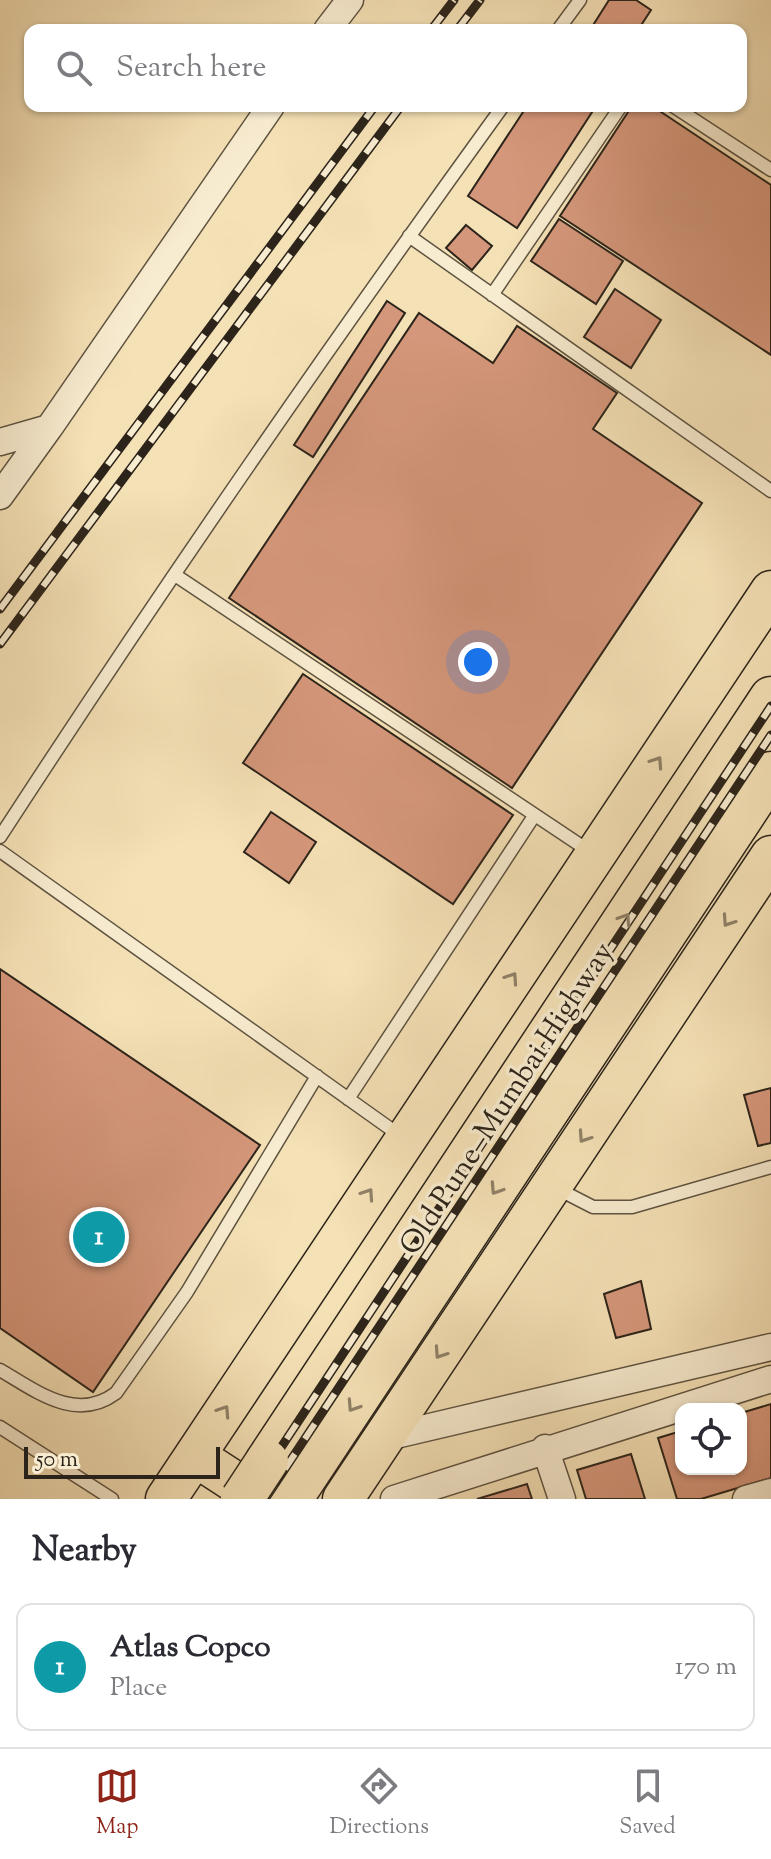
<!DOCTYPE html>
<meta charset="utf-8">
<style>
:root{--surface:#fff;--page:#f2f2f3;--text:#2b2b33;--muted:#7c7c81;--line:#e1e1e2;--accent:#8f2418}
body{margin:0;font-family:"Sorts Mill Goudy",serif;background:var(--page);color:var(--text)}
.controls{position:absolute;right:24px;bottom:24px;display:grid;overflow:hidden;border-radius:16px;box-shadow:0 2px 6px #0004}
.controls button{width:72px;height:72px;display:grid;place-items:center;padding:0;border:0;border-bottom:2px solid var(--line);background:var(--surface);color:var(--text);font:40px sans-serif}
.scale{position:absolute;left:24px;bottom:20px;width:196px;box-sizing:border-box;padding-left:8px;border:4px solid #2c241a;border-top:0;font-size:22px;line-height:28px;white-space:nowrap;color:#2c241a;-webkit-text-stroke:6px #f8ecd0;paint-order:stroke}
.you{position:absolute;left:478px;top:662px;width:28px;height:28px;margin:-20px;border:6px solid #fff;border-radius:50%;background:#1a73e8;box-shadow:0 0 0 12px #1a73e833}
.badge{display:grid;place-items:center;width:52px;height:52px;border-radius:50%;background:var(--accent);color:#fff;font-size:26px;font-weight:700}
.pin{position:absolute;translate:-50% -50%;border:4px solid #fff;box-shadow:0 2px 8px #0006}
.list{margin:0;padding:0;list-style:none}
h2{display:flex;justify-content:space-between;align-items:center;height:104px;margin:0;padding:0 32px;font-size:34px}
h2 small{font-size:26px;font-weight:400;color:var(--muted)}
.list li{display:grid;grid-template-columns:52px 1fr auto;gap:24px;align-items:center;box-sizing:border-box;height:128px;margin:0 16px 16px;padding:0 16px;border:2px solid var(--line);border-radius:16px}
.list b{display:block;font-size:30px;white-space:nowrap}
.list p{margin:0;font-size:26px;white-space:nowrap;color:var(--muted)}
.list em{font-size:26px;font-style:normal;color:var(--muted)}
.icon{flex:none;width:44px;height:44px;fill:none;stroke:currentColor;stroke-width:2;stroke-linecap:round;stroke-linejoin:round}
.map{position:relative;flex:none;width:771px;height:1499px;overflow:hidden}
.search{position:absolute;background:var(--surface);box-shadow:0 2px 6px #0004;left:24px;right:24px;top:24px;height:88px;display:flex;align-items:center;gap:20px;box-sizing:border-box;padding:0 28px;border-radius:16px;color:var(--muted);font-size:30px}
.sheet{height:248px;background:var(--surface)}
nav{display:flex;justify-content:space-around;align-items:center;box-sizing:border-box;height:112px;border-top:2px solid var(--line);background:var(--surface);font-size:22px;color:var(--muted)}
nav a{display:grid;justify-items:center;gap:4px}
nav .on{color:var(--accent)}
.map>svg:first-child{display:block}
.building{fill:#d5977b;stroke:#2c241a;stroke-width:2}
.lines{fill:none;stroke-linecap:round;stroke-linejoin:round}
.service-casing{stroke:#5e5341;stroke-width:15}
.minor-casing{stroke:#5e5341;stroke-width:29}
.primary-casing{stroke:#2c241a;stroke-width:43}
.trunk-casing{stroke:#2c241a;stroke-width:45}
.service{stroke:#f8ecd0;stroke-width:12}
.minor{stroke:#f8ecd0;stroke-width:26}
.primary{stroke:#f5e1b6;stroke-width:40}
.trunk{stroke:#f5e1b6;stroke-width:42}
.rail-casing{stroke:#2c241a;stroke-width:9}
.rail{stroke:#f8ecd0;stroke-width:6;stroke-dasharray:18;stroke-linecap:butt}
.trunk-bridge-casing{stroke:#2c241a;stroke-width:45;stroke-linecap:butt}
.trunk-bridge{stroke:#f5e1b6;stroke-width:42}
.oneway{stroke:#908268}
.labels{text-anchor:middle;stroke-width:7;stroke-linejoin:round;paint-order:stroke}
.street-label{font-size:30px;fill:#2c241a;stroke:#f8ecd0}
</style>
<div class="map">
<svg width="771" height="1499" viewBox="0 0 771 1499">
<rect width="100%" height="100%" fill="#f5e1b6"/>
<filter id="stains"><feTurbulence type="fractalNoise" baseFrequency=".0025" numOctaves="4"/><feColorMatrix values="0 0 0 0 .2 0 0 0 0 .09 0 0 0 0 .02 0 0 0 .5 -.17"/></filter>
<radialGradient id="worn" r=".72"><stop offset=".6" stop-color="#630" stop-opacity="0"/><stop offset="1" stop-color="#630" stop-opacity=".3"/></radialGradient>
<!-- building -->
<path class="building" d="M609,0h27l15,10 -13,20h-48z
M527,106h69l-79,122 -49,-32z
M632,106h20l119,79v170l-211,-139z
M559,219l64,42 -27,43 -65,-43z
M466,225l26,21 -20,24 -26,-22z
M615,289l46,31 -30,48 -47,-31z
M387,301l18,12 -92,144 -19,-12z
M419,313l74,50 24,-37 100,67 -24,36 109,74 -190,285 -283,-190z
M303,674l210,141 -60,89 -210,-141z
M271,812l45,30 -27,41 -45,-31z
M0,969l260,176 -167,247 -93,-64z
M771,1088v55l-13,3 -14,-51z
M641,1281l10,48 -35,9 -12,-44z
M771,1404v74l-70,21h-24l-19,-61 23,-7v38h60v-56z
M631,1454l14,45h-59l-9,-29z
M527,1484l5,15h-55z"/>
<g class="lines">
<!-- service casing -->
<g class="service-casing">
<path id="service" d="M558,30l22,-30
M673,106l98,64
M409,236l362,255
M492,295l129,-189
M175,575l417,278
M0,837c161,-248 330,-492 503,-731
M0,851l402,286
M348,1099l186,-283
M558,1189l35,18h39l139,-40
M0,1370c36,21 76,53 116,23l71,-101 130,-216
M0,1427l112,72"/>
</g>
<!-- minor casing -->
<g class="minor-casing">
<path id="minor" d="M327,30l23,-30
M0,442l49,-14 222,-322
M0,496l49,-68
M383,1438l388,-91
M545,1448l17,51
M394,1499l377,-120
M746,1499l25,-7"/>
</g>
<!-- primary casing -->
<g class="primary-casing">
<path id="primary" d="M195,1456l66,43
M166,1499l605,-908
M343,1499l428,-643"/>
</g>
<!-- trunk casing -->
<g class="trunk-casing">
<path id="trunk" d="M267,1461l504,-763
M291,1499l480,-726"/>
</g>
<!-- service -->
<use href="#service" class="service"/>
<!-- minor -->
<use href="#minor" class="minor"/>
<!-- primary -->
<use href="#primary" class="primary"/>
<!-- trunk -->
<use href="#trunk" class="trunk"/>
<!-- rail casing -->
<g class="rail-casing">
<path id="rail" d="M431,30l23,-30
M457,30l23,-30
M0,609l375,-503
M0,644l401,-538
M247,1499l524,-793
M265,1499l506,-764"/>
</g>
<!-- rail -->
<use href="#rail" class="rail"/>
<!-- trunk-bridge casing -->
<g class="trunk-bridge-casing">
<path id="trunk-bridge" d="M242,1499l25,-38"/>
</g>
<!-- trunk-bridge -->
<use href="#trunk-bridge" class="trunk-bridge"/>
</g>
<!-- one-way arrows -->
<defs><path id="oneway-chevron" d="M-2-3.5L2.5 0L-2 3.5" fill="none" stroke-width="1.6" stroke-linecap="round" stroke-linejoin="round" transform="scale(2)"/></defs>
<g class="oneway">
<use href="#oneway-chevron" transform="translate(657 762) rotate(-56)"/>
<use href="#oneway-chevron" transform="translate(625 919) rotate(-57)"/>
<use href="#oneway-chevron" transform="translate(728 921) rotate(124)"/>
<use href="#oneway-chevron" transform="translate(512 978) rotate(-56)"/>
<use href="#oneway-chevron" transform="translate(584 1137) rotate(124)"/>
<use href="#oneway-chevron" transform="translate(496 1189) rotate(123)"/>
<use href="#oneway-chevron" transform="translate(368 1194) rotate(-56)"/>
<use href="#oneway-chevron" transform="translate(440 1353) rotate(124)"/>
<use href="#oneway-chevron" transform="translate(353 1406) rotate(123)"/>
<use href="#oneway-chevron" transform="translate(224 1411) rotate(-57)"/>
</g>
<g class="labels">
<!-- street labels -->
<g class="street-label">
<text transform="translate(506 1098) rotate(-57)" y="10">Old Pune–Mumbai Highway</text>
</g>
</g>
<rect width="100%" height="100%" filter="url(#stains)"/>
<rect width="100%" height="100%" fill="url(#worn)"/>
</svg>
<div class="controls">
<button><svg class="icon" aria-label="locate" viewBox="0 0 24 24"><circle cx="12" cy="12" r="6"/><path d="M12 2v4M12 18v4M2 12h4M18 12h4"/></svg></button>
</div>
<div class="scale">50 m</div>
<div class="you"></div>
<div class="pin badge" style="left:99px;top:1237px;background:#0f9aa8">1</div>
<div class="search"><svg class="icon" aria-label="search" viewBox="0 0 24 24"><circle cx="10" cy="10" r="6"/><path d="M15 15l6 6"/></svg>Search here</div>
</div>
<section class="sheet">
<h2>Nearby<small></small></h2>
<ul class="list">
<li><span class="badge" style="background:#0f9aa8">1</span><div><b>Atlas Copco</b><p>Place</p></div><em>170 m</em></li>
</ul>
</section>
<nav>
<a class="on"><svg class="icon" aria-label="map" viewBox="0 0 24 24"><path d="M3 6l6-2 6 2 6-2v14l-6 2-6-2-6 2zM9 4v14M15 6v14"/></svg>Map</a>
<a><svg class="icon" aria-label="directions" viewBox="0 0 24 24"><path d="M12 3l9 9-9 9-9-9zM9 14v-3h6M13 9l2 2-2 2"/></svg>Directions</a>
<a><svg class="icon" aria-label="saved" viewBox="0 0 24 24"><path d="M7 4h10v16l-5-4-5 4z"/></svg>Saved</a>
</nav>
